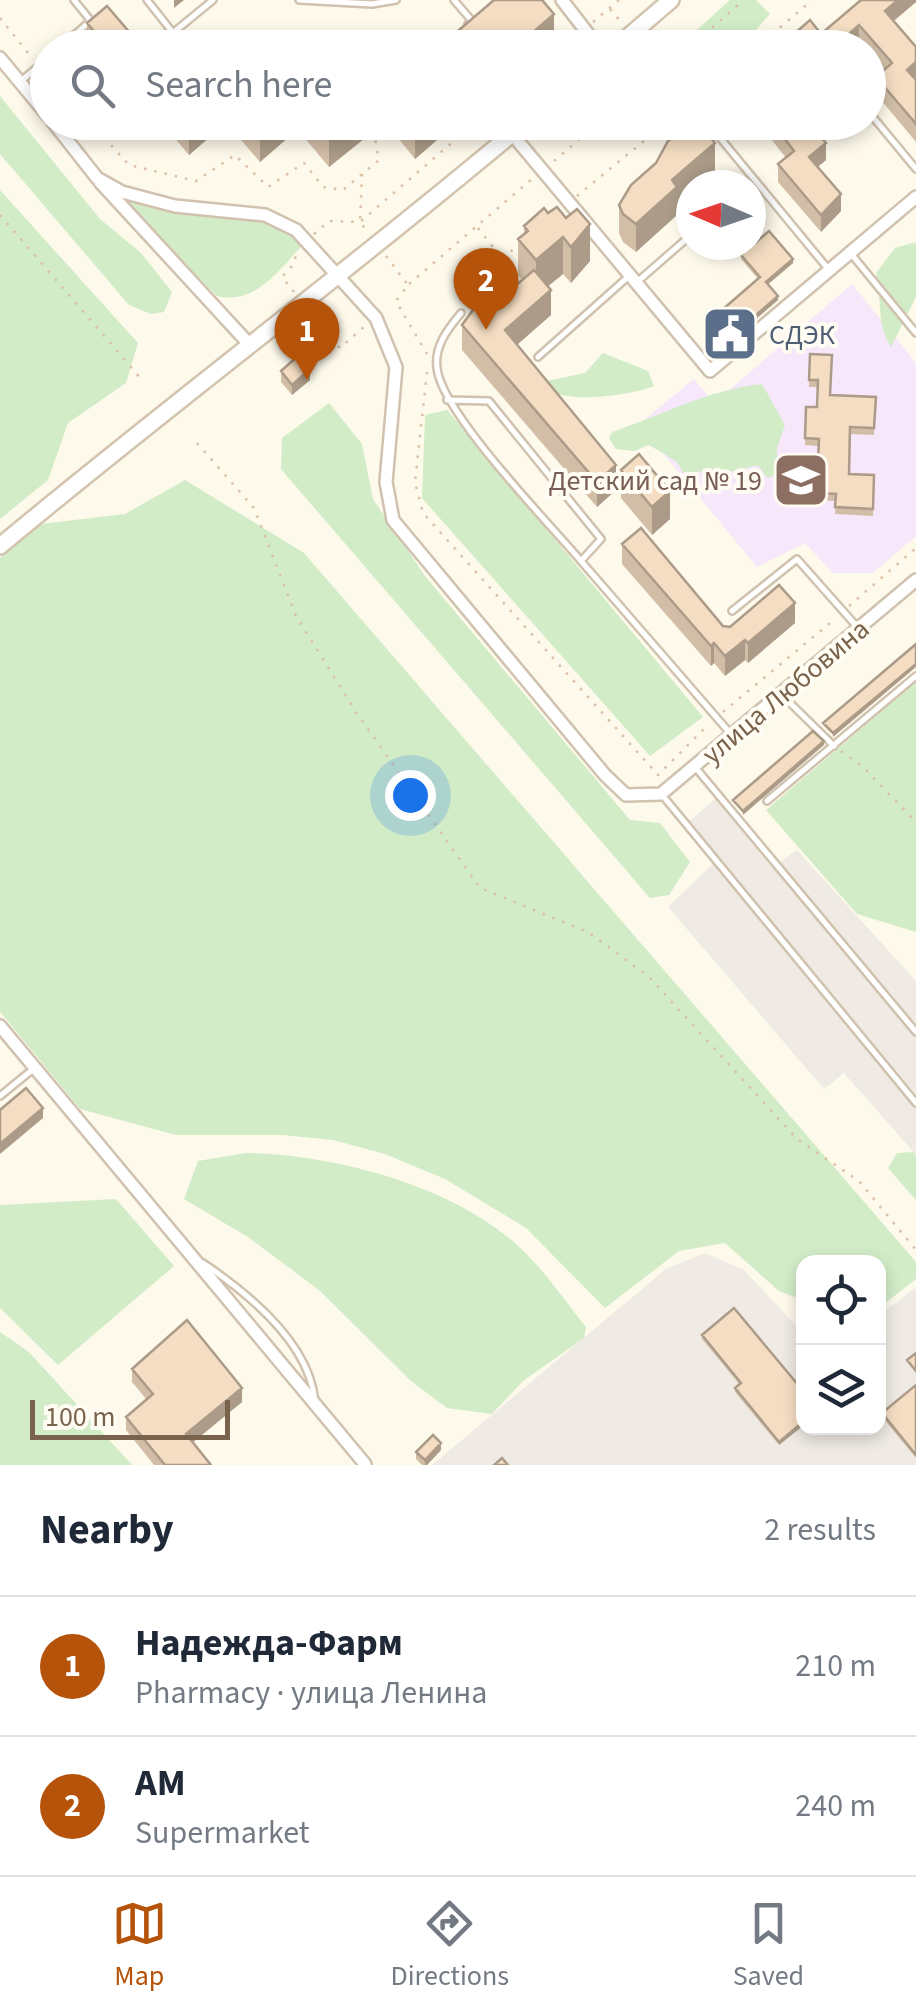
<!DOCTYPE html>
<meta charset="utf-8">
<style>
:root{--surface:#fff;--page:#f2f2f3;--text:#1f2937;--muted:#747a83;--line:#e0e1e3;--accent:#b45309}
body{margin:0;font-family:"Source Sans 3",sans-serif;background:var(--page);color:var(--text)}
.controls{position:absolute;right:30px;bottom:30px;display:grid;overflow:hidden;border-radius:20px;box-shadow:0 5px 15px #0003}
.controls button{width:90px;height:90px;display:grid;place-items:center;padding:0;border:0;border-bottom:2px solid var(--line);background:var(--surface);color:var(--text);font:50px sans-serif}
.compass{position:absolute;left:676px;top:170px;width:90px;height:90px;border-radius:50%;background:var(--surface);box-shadow:0 5px 15px #0003;rotate:272deg}
.scale{position:absolute;left:30px;bottom:25px;width:200px;box-sizing:border-box;padding-left:10px;border:5px solid #7a634c;border-top:0;font-size:28px;line-height:35px;white-space:nowrap;color:#7a634c;-webkit-text-stroke:8px #fffcf3;paint-order:stroke}
.you{position:absolute;left:410px;top:795px;width:35px;height:35px;margin:-25px;border:8px solid #fff;border-radius:50%;background:#1a73e8;box-shadow:0 0 0 15px #1a73e833}
.badge{display:grid;place-items:center;width:65px;height:65px;border-radius:50%;background:var(--accent);color:#fff;font-size:32px;font-weight:700}
.pin{position:absolute;translate:-50% -82px;filter:drop-shadow(0 2px 5px #0008)}
.pin::after{content:'';position:absolute;top:52px;width:35px;height:30px;background:inherit;clip-path:polygon(0 0,100% 0,50% 100%)}
.list{margin:0;padding:0;list-style:none}
h2{display:flex;justify-content:space-between;align-items:center;height:130px;margin:0;padding:0 40px;font-size:42px}
h2 small{font-size:32px;font-weight:400;color:var(--muted)}
.list li{display:grid;grid-template-columns:65px 1fr auto;gap:30px;align-items:center;box-sizing:border-box;height:140px;padding:0 40px;border-top:2px solid var(--line)}
.list b{display:block;font-size:38px;white-space:nowrap}
.list p{margin:0;font-size:32px;white-space:nowrap;color:var(--muted)}
.list em{font-size:32px;font-style:normal;color:var(--muted)}
.icon{flex:none;width:55px;height:55px;fill:none;stroke:currentColor;stroke-width:2;stroke-linecap:round;stroke-linejoin:round}
.map{position:relative;flex:none;width:916px;height:1465px;overflow:hidden}
.search{position:absolute;background:var(--surface);box-shadow:0 5px 15px #0003;left:30px;right:30px;top:30px;height:110px;display:flex;align-items:center;gap:25px;box-sizing:border-box;padding:0 35px;border-radius:55px;color:var(--muted);font-size:38px}
.sheet{height:410px;background:var(--surface)}
nav{display:flex;justify-content:space-around;align-items:center;box-sizing:border-box;height:140px;border-top:2px solid var(--line);background:var(--surface);font-size:28px;color:var(--muted)}
nav a{display:grid;justify-items:center;gap:5px}
nav .on{color:var(--accent)}
.map>svg:first-child{display:block}
.industrial{fill:#efebe4}
.education{fill:#f6e7fa}
.green{fill:#d2ecc8}
.lines{fill:none;stroke-linecap:round;stroke-linejoin:round}
.lane-casing{stroke:#d1c2af;stroke-width:10}
.street-casing{stroke:#d1c2af;stroke-width:16}
.secondary-casing{stroke:#d4c4ad;stroke-width:20}
.path{stroke:#dac0a4;stroke-width:2.5;stroke-dasharray:2.5 8;stroke-linecap:butt}
.lane{stroke:#fff;stroke-width:5}
.street{stroke:#fff;stroke-width:11}
.secondary{stroke:#fff;stroke-width:15}
.wall{fill:#d2bea7}
.shaded-wall{fill:#ab9b88}
.building{fill:#f4ddc2;stroke:#ab9b88;stroke-width:2.5}
.labels{text-anchor:middle;stroke-width:8;stroke-linejoin:round;paint-order:stroke}
.service-label{font-size:28px;fill:#4e5e75;stroke:#fffcf3;text-anchor:start}
.education-label{font-size:28px;fill:#785e54;stroke:#fffcf3;text-anchor:end}
.street-label{font-size:28px;fill:#7a634c;stroke:#fffcf3}
</style>
<div class="map">
<svg width="916" height="1465" viewBox="0 0 916 1465">
<rect width="100%" height="100%" fill="#fdf9eb"/>
<!-- industrial -->
<path class="industrial" d="M716,798l56,70 25,-18 119,131v174l-72,-82 -20,16 -156,-182 49,-47 -31,-36z
M705,1253l39,17 59,63 1,95h74l1,-112 37,-29v178h-484l234,-196z"/>
<!-- education -->
<path class="education" d="M852,284l64,79v173l-43,37h-40l-28,-30 -48,24 -118,-143 55,-45 20,24z"/>
<!-- green -->
<path class="green" d="M730,0h26l14,14 -29,33h-63z
M0,96l100,123 41,34 31,39 -8,20 -13,2 -22,-9 -129,-151z
M0,190l138,153 -12,40 -58,40 -20,57 -48,39z
M122,192l143,23 42,25c-24,25 -50,66 -90,56l-98,-98z
M916,242v55l-25,50c-16,-26 -8,-47 -15,-74l19,-25z
M603,353l45,18 6,15c-22,9 -86,18 -104,4l-3,-9 38,-8z
M762,384l23,41 -8,23 1,26 -11,4 -9,-13 -22,6 -53,1 -7,-11 -27,-16 -15,6 -18,-2 -7,-11 3,-6c51,-17 95,-42 150,-48z
M329,403l33,41 11,55 52,77 205,244 30,3 30,39 -21,33 -19,3 -369,-429 1,-31z
M447,410l256,307 -53,39 -228,-258 3,-83z
M185,480l119,73 612,709v17l-37,29 -1,-46h-74l-1,38 -24,-9 -54,-48 -46,8 -74,57 -79,-80 -81,-49 -60,-25 -52,-14 -50,-5h-107l-96,-26 -80,-97v-454l41,-34 84,-10z
M916,682v250l-59,-18 -91,-104z
M913,1152l3,3v45l-28,-32 9,-15z
M246,1153c87,1 205,32 271,92 26,23 47,55 69,82l-2,11 -61,43 -31,33 -45,-6 -36,-27 -92,-91 -71,-53 -64,-38 14,-38z
M116,1199l58,67 -116,99 -58,-57v-103z
M0,1332l29,20 103,113h-132z"/>
<g class="lines">
<!-- lane casing -->
<g class="lane-casing">
<path id="lane" d="M74,0l17,21
M147,0l38,48
M299,0l73,4 24,-4
M454,0l18,21 -4,3
M174,32l39,-32
M60,48l29,-26
M20,82l28,-24
M868,111l48,58
M707,122l122,148
M852,255l64,78
M637,282l54,-47
M461,313c-13,16 -27,33 -24,55 4,44 111,154 144,193
M538,357l91,-81
M447,400l42,1 112,138 -20,22 149,172
M732,611l65,-52 62,70
M782,695l52,51
M695,767l221,265
M663,796l253,307
M767,801l149,-125
M0,1096l32,-26
M203,1263c46,31 107,80 112,139"/>
</g>
<!-- street casing -->
<g class="street-casing">
<path id="street" d="M562,0l37,48
M0,58l48,58
M53,122l44,56 25,14 53,14 90,9 31,15 80,88 20,49 -10,115 7,38 212,255 21,20 35,-1 255,-214
M512,134l198,237 206,-174
M100,182l149,162
M0,1026l365,438"/>
</g>
<!-- secondary casing -->
<g class="secondary-casing">
<path id="secondary" d="M615,48l56,-48
M0,546c173,-144 353,-278 526,-424"/>
</g>
<!-- path -->
<path class="path" d="M610,9l11,13
M0,18l33,41
M593,22l26,-22
M564,48l12,-11
M688,48l56,-48
M756,48l56,-48
M90,122l39,43 67,16 39,-26 33,32 36,-24 19,24 20,3 36,-30 -7,-38
M554,161l45,-39
M362,174l-2,48 9,12
M577,196l90,-74
M0,215l142,165
M478,228l23,29
M314,234l15,-13 31,1 116,-100
M386,256l22,29 -12,16 31,53
M409,284l123,-105
M294,292l-12,-15 11,-12 5,-16
M461,301l-1,-8 61,-50
M312,313l28,35 25,-22
M427,372l-12,110 8,31 235,262 51,-51
M197,443l57,65 42,108 60,96 124,176 108,44 61,45 148,162 62,42 57,69
M849,606l67,-58
M723,712l113,-94
M841,751l22,16 53,55"/>
<!-- lane -->
<use href="#lane" class="lane"/>
<!-- street -->
<use href="#street" class="street"/>
<!-- secondary -->
<use href="#secondary" class="secondary"/>
</g>
<!-- wall -->
<path class="wall" d="M916,0v2l-22,19 22,59v62l-40,-48v-17l7,-6 -15,-18v-5h-4l-5,-6 -6,6h-75z
M87,23l56,25h-56z
M161,122h65v1l-37,32z
M235,122h63v7l-38,33 -25,-29z
M304,122h66v12l-41,33 -25,-30z
M385,122h73l-43,37z
M758,122h51l17,38 -8,7 23,44 -20,21 -43,-50v-18l8,-6z
M715,171l-24,14v7l-14,12v11l-41,37 -13,-10 -4,-9v-28z
M544,208l46,53 -19,22 -8,-9 -15,12 3,29 -34,30 99,145 -19,17 -135,-157v-25l29,-19 31,-26 -4,-5v-36l6,-5v-8z
M741,255l52,8 -25,21 10,16 -54,46 -17,-20v-3l51,-44 -17,-20z
M810,354l21,41 45,2 -2,38 -24,-1 -1,40 25,1 -1,41 -38,-2 1,-13 -31,-2 1,-38 12,1v-16l-13,-1 1,-38h11l1,-20h-9z
M281,371l29,9 -18,15 -11,-13z
M621,470l49,49 -18,16 -31,-37z
M622,544l101,82 72,-3 -47,40 -3,-3 -20,16 -11,-13 -3,3 -89,-102z
M702,1335l102,57v33l-25,20 -44,-53v-4l5,-3 -38,-46z
M132,1369l110,33 -50,41 19,22h-57l-28,-35v-13l20,-18 -14,-17z
M916,1385v73l-34,-41v-4z
M441,1450l-14,15h-5l-6,-6v-7z"/>
<!-- shaded-wall -->
<path class="shaded-wall" d="M174,0h10l-10,8z
M898,0h18v2l-31,26v-17z
M554,14v27l-7,7h-32z
M859,25v17l-6,6h-20z
M916,62v17l-9,-9z
M194,122l32,1 -37,32v-28z
M273,122h25v7l-38,33v-28z
M350,122h20v12l-41,33v-28z
M426,122h32l-43,37v-27z
M715,143v28l-17,14h-7v7l-14,12v11l-41,37v-28l36,-44z
M826,143v17l-17,14v-17z
M841,194v17l-20,21v-17z
M590,224v37l-19,22v-36z
M563,237v37l-27,22v-36z
M793,259v4l-27,23v-4z
M551,290v25l-46,40v-25z
M778,296v4l-54,46v-3z
M310,369v11l-18,15v-10z
M616,465v25l-19,17v-25z
M670,491v28l-18,16v-28z
M795,603v20l-47,40v-20z
M745,640v20l-20,16v-20z
M714,643v20l-3,3v-20z
M916,664v3l-83,70v-4z
M824,741v4l-81,70v-4z
M43,1108v10l-43,36v-10z
M242,1388v14l-56,46v-14z
M804,1421v4l-25,20v-3z
M441,1443v7l-14,15h-2v-5z"/>
<!-- building -->
<path class="building" d="M494,0h48l12,14 -39,34h-77z
M861,0h37l-13,11 31,36v15l-9,8 9,10v44l-40,-47 16,-14 -33,-38 -26,23h-55l32,-28 11,14z
M107,6l36,42h-35l-21,-25z
M250,122h23l-13,12z
M315,122h35l-21,17z
M408,122h18l-11,10z
M772,122h37l17,21 -17,14 32,37 -20,21 -43,-51 16,-13z
M698,123l17,20 -43,37 5,7 -41,37 -13,-10 -4,-9 12,-20 25,-22 12,-22z
M557,207l9,11 11,-9 13,15 -19,23 -8,-10 -27,23 -18,-21 10,-8 -4,-5 20,-18 4,5z
M769,231l24,28 -27,23 12,14 -54,47 -17,-20 53,-46 -19,-22z
M534,270l17,20 -46,40 111,135 -19,17 -135,-157 21,-29 8,10z
M810,354l22,1 -2,40 46,2 -2,31 -24,-1 -1,47 25,1 -1,34 -38,-2 1,-13 -31,-2 1,-31 12,1 1,-23 -14,-1 1,-31h11l1,-27h-9z
M298,356l12,13 -18,16 -11,-14z
M639,454l31,37 -18,16 -31,-37z
M641,528l82,98 7,1 49,-42 16,18 -47,40 -3,-3 -20,16 -11,-13 -3,3 -89,-102z
M916,644v20l-83,69 -10,-10z
M813,731l11,10 -81,70 -10,-11z
M26,1088l17,20 -43,36v-34z
M734,1308l70,84v29l-25,21 -44,-54 6,-5 -39,-48z
M187,1320l55,68 -56,46 25,31h-46l-39,-48 27,-23 -21,-25z
M916,1353v18l-9,-11z
M916,1385v70l-34,-42z
M433,1435l8,8 -16,17 -9,-8z
M502,1458l6,7h-14z"/>
<!-- icons -->
<defs>
<g id="civic-square" transform="scale(2.875)"><rect x="-9" y="-9" width="18" height="18" rx="4" fill="#5c6f8a" stroke="#fffcf3"/><path d="M-.6-6.5H3V-4.5H.6V-3L4-1V1h2V6H-6V1h2V-1L-.6-3ZM-1.2 2.5V6h2.4V2.5Z" fill="#fff"/></g>
<g id="school-square" transform="scale(2.875)"><rect x="-9" y="-9" width="18" height="18" rx="4" fill="#8d6e63" stroke="#fffcf3"/><path d="M0-5L7-2L0 1L-7-2ZM-4 1L0 2.5L4 1V4Q0 6-4 4Z" fill="#fff"/></g>
</defs>
<g fill-rule="evenodd">
<use href="#civic-square" x="730" y="334"/>
<use href="#school-square" x="801" y="480"/>
</g>
<g class="labels">
<!-- service labels -->
<g class="service-label">
<text x="769" y="344">СДЭК</text>
</g>
<!-- education labels -->
<g class="education-label">
<text x="762" y="490">Детский сад № 19</text>
</g>
<!-- street labels -->
<g class="street-label">
<text transform="translate(785 691) rotate(-40)" y="10">улица Любовина</text>
</g>
</g>
</svg>
<div class="controls">
<button><svg class="icon" aria-label="locate" viewBox="0 0 24 24"><circle cx="12" cy="12" r="6"/><path d="M12 2v4M12 18v4M2 12h4M18 12h4"/></svg></button>
<button><svg class="icon" aria-label="layers" viewBox="0 0 24 24"><path d="M12 4l9 5-9 5-9-5zM3 14l9 5 9-5"/></svg></button>
</div>
<svg class="compass" viewBox="-18 -18 36 36"><path d="M0-13l5 13h-10z" fill="#e53935"/><path d="M0 13l5-13h-10z" fill="#747a83"/></svg>
<div class="scale">100 m</div>
<div class="you"></div>
<div class="pin badge" style="left:307px;top:380px">1</div>
<div class="pin badge" style="left:486px;top:330px">2</div>
<div class="search"><svg class="icon" aria-label="search" viewBox="0 0 24 24"><circle cx="10" cy="10" r="6"/><path d="M15 15l6 6"/></svg>Search here</div>
</div>
<section class="sheet">
<h2>Nearby<small>2 results</small></h2>
<ul class="list">
<li><span class="badge">1</span><div><b>Надежда-Фарм</b><p>Pharmacy · улица Ленина</p></div><em>210 m</em></li>
<li><span class="badge">2</span><div><b>АМ</b><p>Supermarket</p></div><em>240 m</em></li>
</ul>
</section>
<nav>
<a class="on"><svg class="icon" aria-label="map" viewBox="0 0 24 24"><path d="M3 6l6-2 6 2 6-2v14l-6 2-6-2-6 2zM9 4v14M15 6v14"/></svg>Map</a>
<a><svg class="icon" aria-label="directions" viewBox="0 0 24 24"><path d="M12 3l9 9-9 9-9-9zM9 14v-3h6M13 9l2 2-2 2"/></svg>Directions</a>
<a><svg class="icon" aria-label="saved" viewBox="0 0 24 24"><path d="M7 4h10v16l-5-4-5 4z"/></svg>Saved</a>
</nav>
